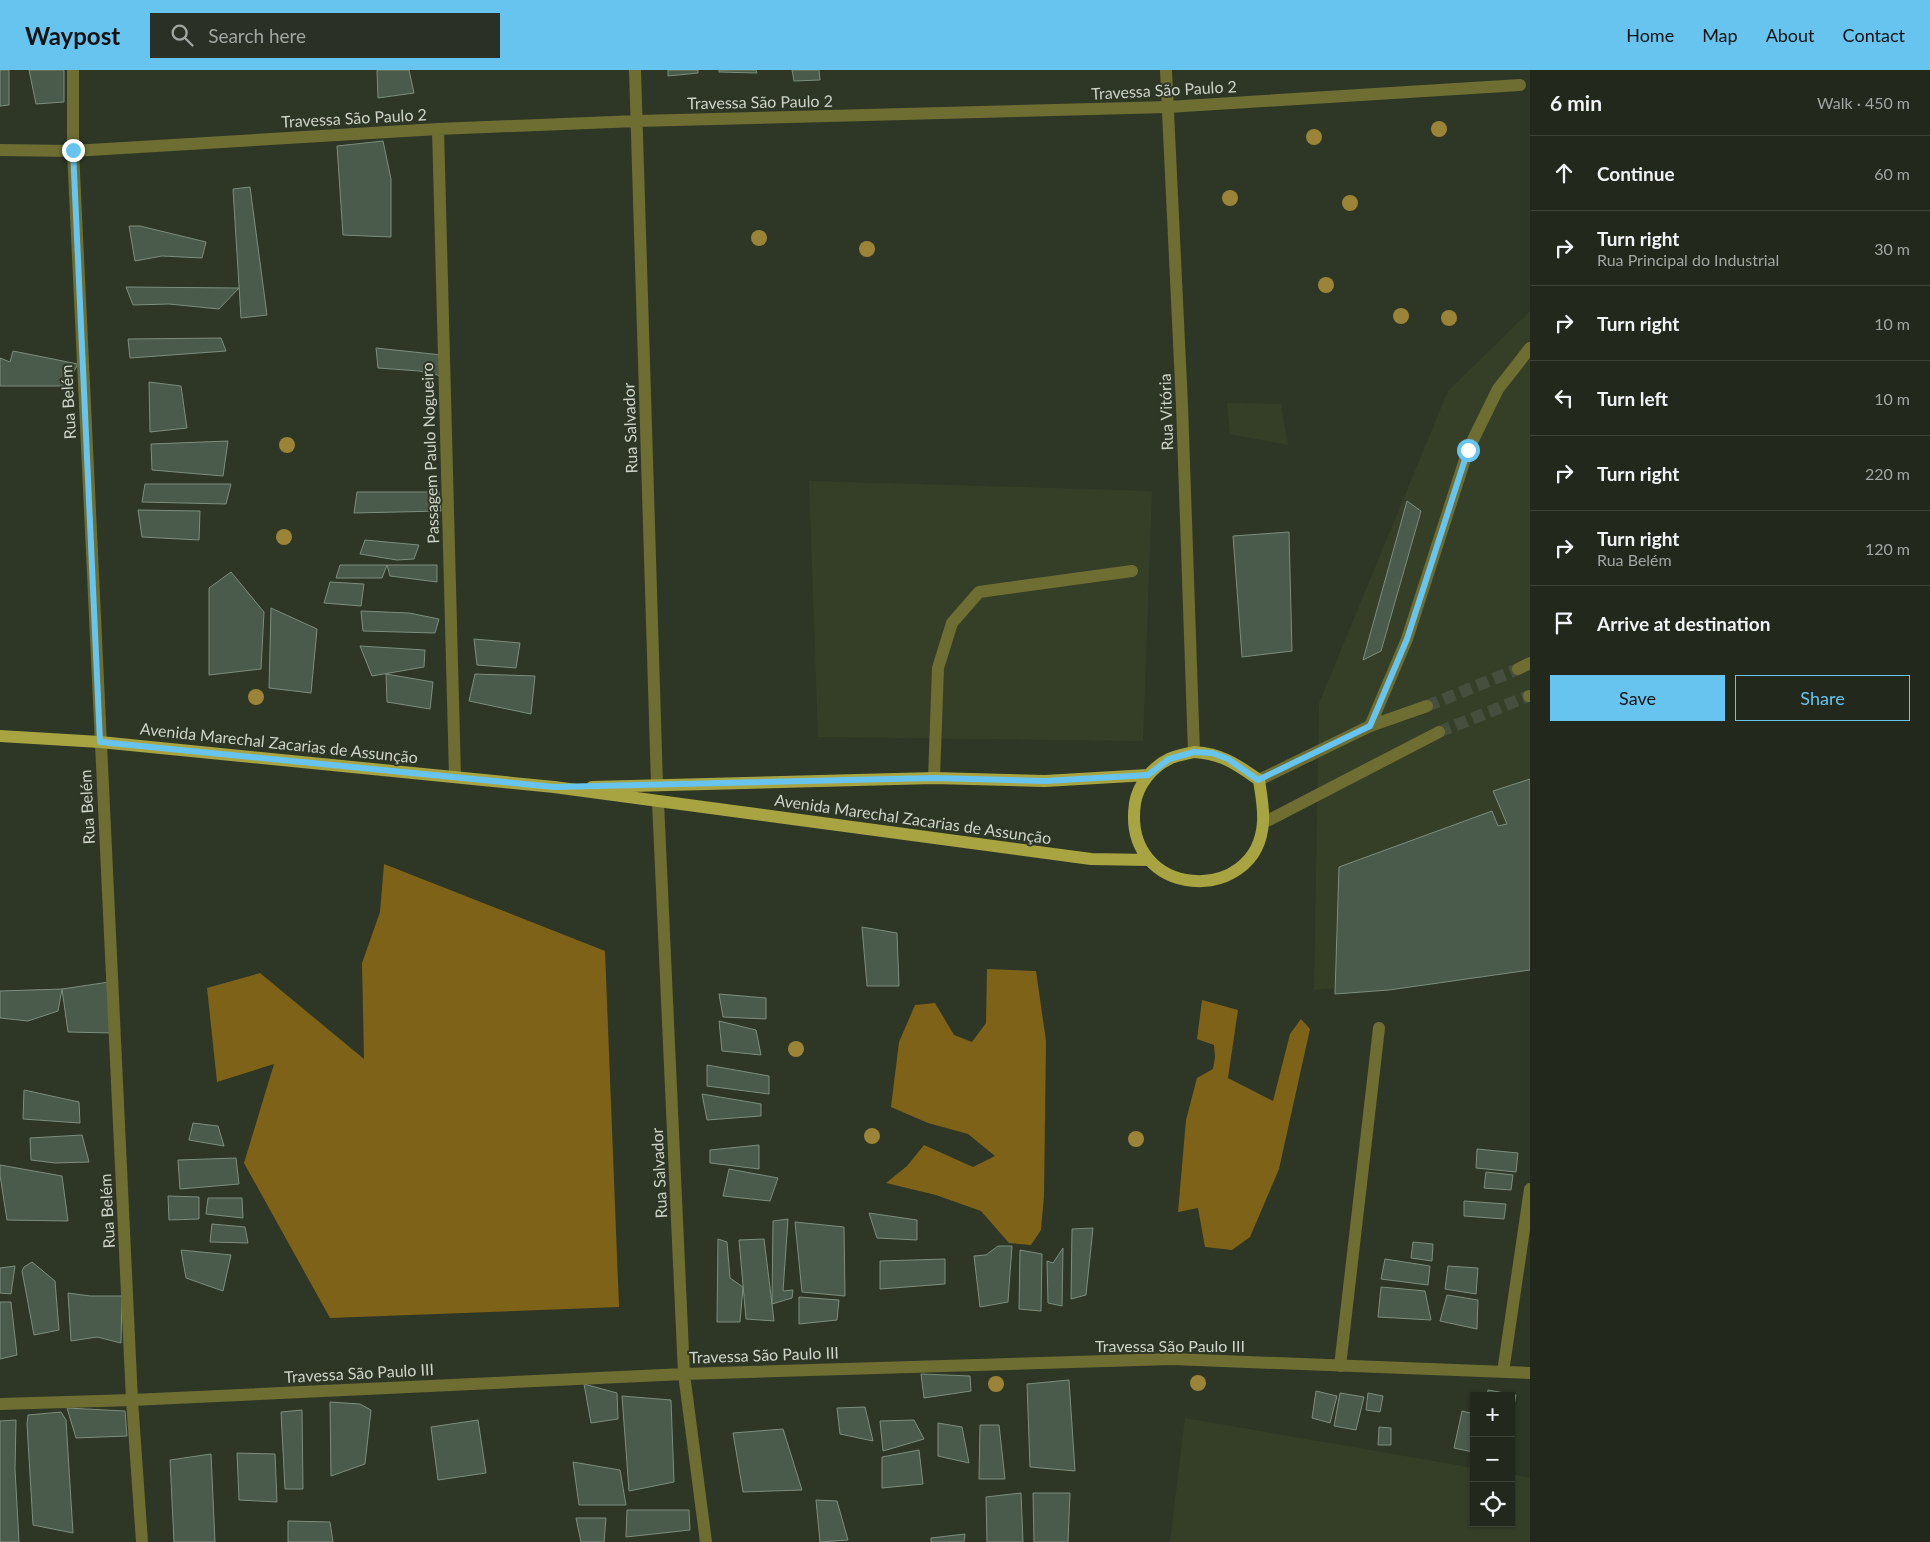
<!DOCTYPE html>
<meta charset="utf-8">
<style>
:root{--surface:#22281c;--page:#2a3025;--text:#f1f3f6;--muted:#a2a6a3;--line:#3f443b;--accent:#66c4ef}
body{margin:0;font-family:Lato,sans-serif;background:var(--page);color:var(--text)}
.controls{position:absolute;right:15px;bottom:15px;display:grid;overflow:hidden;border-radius:0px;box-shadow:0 1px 4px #0004}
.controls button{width:45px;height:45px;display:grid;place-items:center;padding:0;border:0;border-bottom:1px solid var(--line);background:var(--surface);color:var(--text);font:25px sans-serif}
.stop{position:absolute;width:15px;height:15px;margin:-11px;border:4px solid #66c4ef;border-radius:50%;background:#fff}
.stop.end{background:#66c4ef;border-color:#fff;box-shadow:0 1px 5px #0008}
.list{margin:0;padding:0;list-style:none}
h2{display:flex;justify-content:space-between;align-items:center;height:65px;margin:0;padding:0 20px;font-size:21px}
h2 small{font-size:16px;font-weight:400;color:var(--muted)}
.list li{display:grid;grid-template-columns:32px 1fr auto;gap:15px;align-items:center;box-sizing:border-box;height:75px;padding:0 20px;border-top:1px solid var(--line)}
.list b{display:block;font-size:19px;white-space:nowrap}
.list p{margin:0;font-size:16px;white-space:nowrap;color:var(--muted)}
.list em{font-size:16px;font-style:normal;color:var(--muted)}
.actions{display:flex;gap:10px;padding:15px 20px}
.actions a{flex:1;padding:11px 0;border:1px solid var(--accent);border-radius:0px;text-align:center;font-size:18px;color:var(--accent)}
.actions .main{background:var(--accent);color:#111}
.icon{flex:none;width:28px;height:28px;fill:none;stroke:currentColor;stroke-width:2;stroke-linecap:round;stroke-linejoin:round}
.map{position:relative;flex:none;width:1530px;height:1472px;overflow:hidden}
header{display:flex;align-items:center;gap:30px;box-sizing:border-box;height:70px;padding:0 25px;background:var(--accent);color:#111}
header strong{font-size:24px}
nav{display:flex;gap:28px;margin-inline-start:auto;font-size:18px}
.search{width:350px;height:45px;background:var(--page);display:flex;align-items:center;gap:12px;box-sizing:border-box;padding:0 18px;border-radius:0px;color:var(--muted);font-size:19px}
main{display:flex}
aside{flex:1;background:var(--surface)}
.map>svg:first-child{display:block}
.built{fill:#353f28}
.forest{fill:#7e6218}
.building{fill:#4a5b4c;stroke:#7c8e7e}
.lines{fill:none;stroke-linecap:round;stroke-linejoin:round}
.minor-tunnel{stroke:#464e3e;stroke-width:12;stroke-dasharray:12 6;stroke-linecap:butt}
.minor{stroke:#6e6d32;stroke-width:12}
.major{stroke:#a7a441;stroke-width:12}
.tree{fill:#9b8437}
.route{stroke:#66c4ef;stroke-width:6}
.labels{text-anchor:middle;stroke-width:4;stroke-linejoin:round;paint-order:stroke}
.street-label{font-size:16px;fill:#ced4c9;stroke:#2e3625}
</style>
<header>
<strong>Waypost</strong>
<div class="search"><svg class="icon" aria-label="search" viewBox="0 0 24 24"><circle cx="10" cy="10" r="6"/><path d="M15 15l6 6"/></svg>Search here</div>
<nav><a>Home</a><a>Map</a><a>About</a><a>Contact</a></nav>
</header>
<main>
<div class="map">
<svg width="1530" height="1472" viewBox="0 0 1530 1472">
<rect width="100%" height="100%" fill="#2e3625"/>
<!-- built -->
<path class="built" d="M1530,241v660l-216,19 5,-287 129,-312z
M1227,333l54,1 7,41 -58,-11z
M809,411l343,10 -9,250 -325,-4z
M1185,1348l289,50v55h37v-49l19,4v64h-360z"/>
<!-- forest -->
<path class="forest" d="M384,794l221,87 14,356 -289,11 -86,-155 30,-99 -57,18 -10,-94 53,-15 104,86 -2,-96 18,-51z
M987,899l49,2 10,70 -2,155 -3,34 -10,15 -22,-2 -28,-32 -45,-16 -50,-12 21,-17 17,-21 49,22 22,-11 -27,-22 -40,-11 -37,-16 8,-65 16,-37 20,-2 19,32 18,7 14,-19z
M1202,930l36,10 -10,68 45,23 17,-67 11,-15 9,10 -31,140 -29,68 -18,13 -27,-3 -7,-39 -20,4 8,-92 11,-42 16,-9 2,-12 -1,-12 -17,-6z"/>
<!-- building -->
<path class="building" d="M0,0h9v35l-9,1z
M29,0h35v32l-28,2z
M377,0h32l5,23 -36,5z
M668,0h30v3l-30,3z
M719,0h37l1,3 -38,-1z
M792,0h27l1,10 -26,1z
M383,71l8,38v58l-48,-2 -6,-89z
M250,117l17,128 -26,3 -8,-129z
M129,156h11l66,16 -4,16 -40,-2 -27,5z
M126,217l113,1 -20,21 -50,-5 -36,1z
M221,268l5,13 -96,7 -2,-19z
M376,278l66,7v21l-23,-5 -41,-3z
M13,281l65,13 -12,22h-66v-28l10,4z
M149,312l32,4 6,42 -37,4z
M228,371l-5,35 -71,-6 -1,-26z
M145,414h86l-5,20 -84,-2z
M357,422h82l2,19 -87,2z
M1407,431l14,10 -40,140 -18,9z
M138,440l62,1 -1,29 -57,-3z
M1289,462l3,119 -50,6 -9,-121z
M365,470l54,5 -5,14 -17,1 -37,-6z
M340,495h47l-5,13h-46z
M387,495h50v17l-47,-6z
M231,502l33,40 -3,57 -52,6v-87z
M330,512l34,2 -3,22 -37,-3z
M271,538l46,21 -6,64 -42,-5z
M361,541l48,2 30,6 -4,14 -72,-2z
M474,569l46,4 -4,25 -39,-3z
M360,576l65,4 -1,17 -52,9z
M386,604l47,8 -3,27 -43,-7z
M475,604l60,2 -4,38 -62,-13z
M1530,709v191l-141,20 -54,4 4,-127 153,-56 6,15 9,-2 -14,-33z
M862,857l35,6 2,53h-32z
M109,912l4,51 -45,-1 -6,-43z
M62,919l-4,22 -30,10 -28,-3v-27z
M719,924l47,4v21l-43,-2z
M719,951l37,9 5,25 -39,-4z
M707,995l62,11v18l-62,-8z
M24,1020l55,12 1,21 -57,-4z
M702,1024l59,10v12l-54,4z
M193,1053l25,3 6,20 -35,-6z
M82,1065l7,27 -34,1 -24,-3 -1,-22z
M759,1075v24l-49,-6v-13z
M1477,1079l41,4 -2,19 -40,-4z
M236,1088l3,26 -59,5 -2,-29z
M0,1095l62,11 6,45 -61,-1 -7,-45z
M729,1099l49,9 -8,23 -47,-5z
M1486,1102l27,3 -2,15 -27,-2z
M168,1126l31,1v22l-30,1z
M208,1128h34l1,20 -37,-4z
M1464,1131l42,3 -2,15 -40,-3z
M869,1143l48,7v20l-40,-2z
M788,1149l-5,72 10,-1 -1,8 -20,6 1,-83z
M795,1152l49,5 1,69 -43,-4z
M212,1154l33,3 3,16 -38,-1z
M1093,1158l-7,67 -15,4 1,-70z
M718,1169l9,3 3,36 13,9 -3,35h-23z
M764,1169l8,65 2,17 -28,-2 -7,-79z
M1413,1172l20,2 -1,17 -21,-3z
M998,1176h14l-4,56 -28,5 -6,-51 12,-1z
M1063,1178l-1,58 -14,-3 -1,-42 6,2z
M181,1180l50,5 -8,36 -37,-13z
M1020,1180l22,4 -1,57 -22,-2z
M945,1189v25l-65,5v-28z
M1385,1189l45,7 -2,19 -47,-6z
M32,1192l23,19 4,49 -25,5 -12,-64 2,-4z
M15,1196l-4,28 -11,-1v-25z
M1448,1196l30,2 -2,26 -31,-5z
M1381,1217l44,4 6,29 -53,-3z
M68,1223l22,3h32l-1,47 -24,-6 -26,4z
M1447,1225l31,5 -1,29 -37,-8z
M799,1227l40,3 -2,20 -38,4z
M0,1232h11l6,53 -17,4z
M921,1304l49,2 1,15 -47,7z
M1069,1310l6,91 -45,-4 -3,-83z
M584,1314l33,9 1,26 -27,4z
M1488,1320l28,5 -5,25v-24h-24z
M1316,1321l21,5 -7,27 -18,-5z
M1340,1323l24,4 -8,33 -22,-4z
M1368,1323l15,3 -3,16 -14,-2z
M622,1326l49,4 3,82 -45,9z
M330,1332l30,2 11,6 -6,54 -34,12z
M865,1337l8,34 -33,-7 -3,-26z
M67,1338l58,3 2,25 -51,2z
M302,1340l1,79h-18l-4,-77z
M1462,1341l12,3 -1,38 -19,-4z
M61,1342l5,8 7,113 -40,-8 -6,-101 1,-9z
M16,1350l-1,49 4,73h-19v-121z
M478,1350l8,53 -48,7 -7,-53z
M914,1350l10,19 -41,12 -3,-30z
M938,1353l24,4 7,36 -31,-7z
M980,1355h19l6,54h-26z
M1379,1357l12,1v17h-13z
M783,1359l19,61 -59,2 -10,-59z
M919,1380l4,34 -41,4v-31z
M237,1383l38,1 2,48 -38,-2z
M211,1384l4,88h-41l-4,-82z
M573,1392l47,8 6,35h-47z
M1021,1423l2,49h-36l-1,-45z
M1033,1423h37l-2,49h-34z
M816,1430l21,1 11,39 -28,2z
M627,1440h62l1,20 -64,7z
M576,1448h30l-2,24h-23z
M288,1451l42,1 3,20h-45z
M965,1464l-1,8h-33v-4z"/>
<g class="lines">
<!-- minor-tunnel -->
<path class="minor-tunnel" d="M1427,636l91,-37
M1439,662l90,-36"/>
<!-- minor -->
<path class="minor" d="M73,0v81l59,1249 10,142
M635,0l22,715
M1166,0l16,335 12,347
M438,59l17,648
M0,80l73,1 365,-22 199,-8 531,-14 352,-22
M1518,599l12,-6
M1529,626h1
M1370,656l37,-87 61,-189 30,-61 32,-41
M934,708l4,-110 14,-45 27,-31 153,-21
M1259,710l111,-54 57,-20
M658,732l26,572 22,168
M1263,753l176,-91
M1340,1296l39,-338
M1503,1302l27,-183
M0,1334l132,-4 552,-26 488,-15 358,14"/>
<!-- major -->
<path class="major" d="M0,666l100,6 454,45 537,72 58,1
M1194,682c29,2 42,12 65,28 2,14 5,28 4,42 -5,85 -142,78 -128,-19 3,-18 17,-36 34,-44 7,-4 17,-5 25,-7z
M592,717l342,-9 111,3 103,-6"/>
</g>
<!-- trees -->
<g class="tree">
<circle cx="1439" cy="59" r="8"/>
<circle cx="1314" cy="67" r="8"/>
<circle cx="1230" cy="128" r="8"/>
<circle cx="1350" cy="133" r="8"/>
<circle cx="759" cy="168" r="8"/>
<circle cx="867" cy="179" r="8"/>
<circle cx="1326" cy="215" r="8"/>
<circle cx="1401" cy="246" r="8"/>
<circle cx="1449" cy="248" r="8"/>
<circle cx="287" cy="375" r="8"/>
<circle cx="284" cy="467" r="8"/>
<circle cx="256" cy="627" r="8"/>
<circle cx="796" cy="979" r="8"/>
<circle cx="872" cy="1066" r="8"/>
<circle cx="1136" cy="1069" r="8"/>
<circle cx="1198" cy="1313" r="8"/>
<circle cx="996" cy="1314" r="8"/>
</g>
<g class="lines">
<!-- route -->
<path class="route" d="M73,80l27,592 454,45 380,-9 111,3 103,-6 21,-16 25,-7 18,1 16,6 30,21 112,-54 37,-87 61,-189"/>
</g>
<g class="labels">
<!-- street labels -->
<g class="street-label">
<text transform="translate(1164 20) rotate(-3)" y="6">Travessa São Paulo 2</text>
<text transform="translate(760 32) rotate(-1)" y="6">Travessa São Paulo 2</text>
<text transform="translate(354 48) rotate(-3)" y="6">Travessa São Paulo 2</text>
<text transform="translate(68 332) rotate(-93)" y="6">Rua Belém</text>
<text transform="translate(1166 342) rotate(-92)" y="6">Rua Vitória</text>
<text transform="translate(630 358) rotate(-92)" y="6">Rua Salvador</text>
<text transform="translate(430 383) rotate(-92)" y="6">Passagem Paulo Nogueiro</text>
<text transform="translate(279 673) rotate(6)" y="6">Avenida Marechal Zacarias de Assunção</text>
<text transform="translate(87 737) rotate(-93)" y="6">Rua Belém</text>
<text transform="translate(913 749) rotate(8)" y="6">Avenida Marechal Zacarias de Assunção</text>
<text transform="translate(659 1103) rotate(-93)" y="6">Rua Salvador</text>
<text transform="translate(107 1141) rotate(-93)" y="6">Rua Belém</text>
<text x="1170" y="1282">Travessa São Paulo III</text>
<text transform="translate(764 1285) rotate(-2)" y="6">Travessa São Paulo III</text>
<text transform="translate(359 1303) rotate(-3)" y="6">Travessa São Paulo III</text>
</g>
</g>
</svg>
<div class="controls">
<button>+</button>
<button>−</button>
<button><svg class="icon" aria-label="locate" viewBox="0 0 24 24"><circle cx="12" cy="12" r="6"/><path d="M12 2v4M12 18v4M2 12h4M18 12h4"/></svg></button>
</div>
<div class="stop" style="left:1468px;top:380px"></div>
<div class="stop end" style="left:73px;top:80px"></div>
</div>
<aside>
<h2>6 min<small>Walk · 450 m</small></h2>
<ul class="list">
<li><svg class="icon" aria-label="ahead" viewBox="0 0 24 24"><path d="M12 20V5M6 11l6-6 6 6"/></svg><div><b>Continue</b></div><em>60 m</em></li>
<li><svg class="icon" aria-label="right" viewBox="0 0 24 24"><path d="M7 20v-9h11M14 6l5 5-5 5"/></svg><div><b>Turn right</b><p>Rua Principal do Industrial</p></div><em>30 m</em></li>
<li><svg class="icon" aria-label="right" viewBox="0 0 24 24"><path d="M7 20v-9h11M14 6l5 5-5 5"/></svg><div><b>Turn right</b></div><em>10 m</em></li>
<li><svg class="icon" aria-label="left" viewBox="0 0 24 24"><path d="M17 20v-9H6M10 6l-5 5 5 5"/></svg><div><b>Turn left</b></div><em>10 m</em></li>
<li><svg class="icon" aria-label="right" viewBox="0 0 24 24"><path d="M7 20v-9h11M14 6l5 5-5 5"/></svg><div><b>Turn right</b></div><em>220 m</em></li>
<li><svg class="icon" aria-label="right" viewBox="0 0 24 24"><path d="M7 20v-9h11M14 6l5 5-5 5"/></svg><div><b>Turn right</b><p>Rua Belém</p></div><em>120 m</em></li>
<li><svg class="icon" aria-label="arrive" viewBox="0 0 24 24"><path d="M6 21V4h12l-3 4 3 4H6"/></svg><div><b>Arrive at destination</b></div></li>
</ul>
<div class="actions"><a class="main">Save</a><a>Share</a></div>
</aside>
</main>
